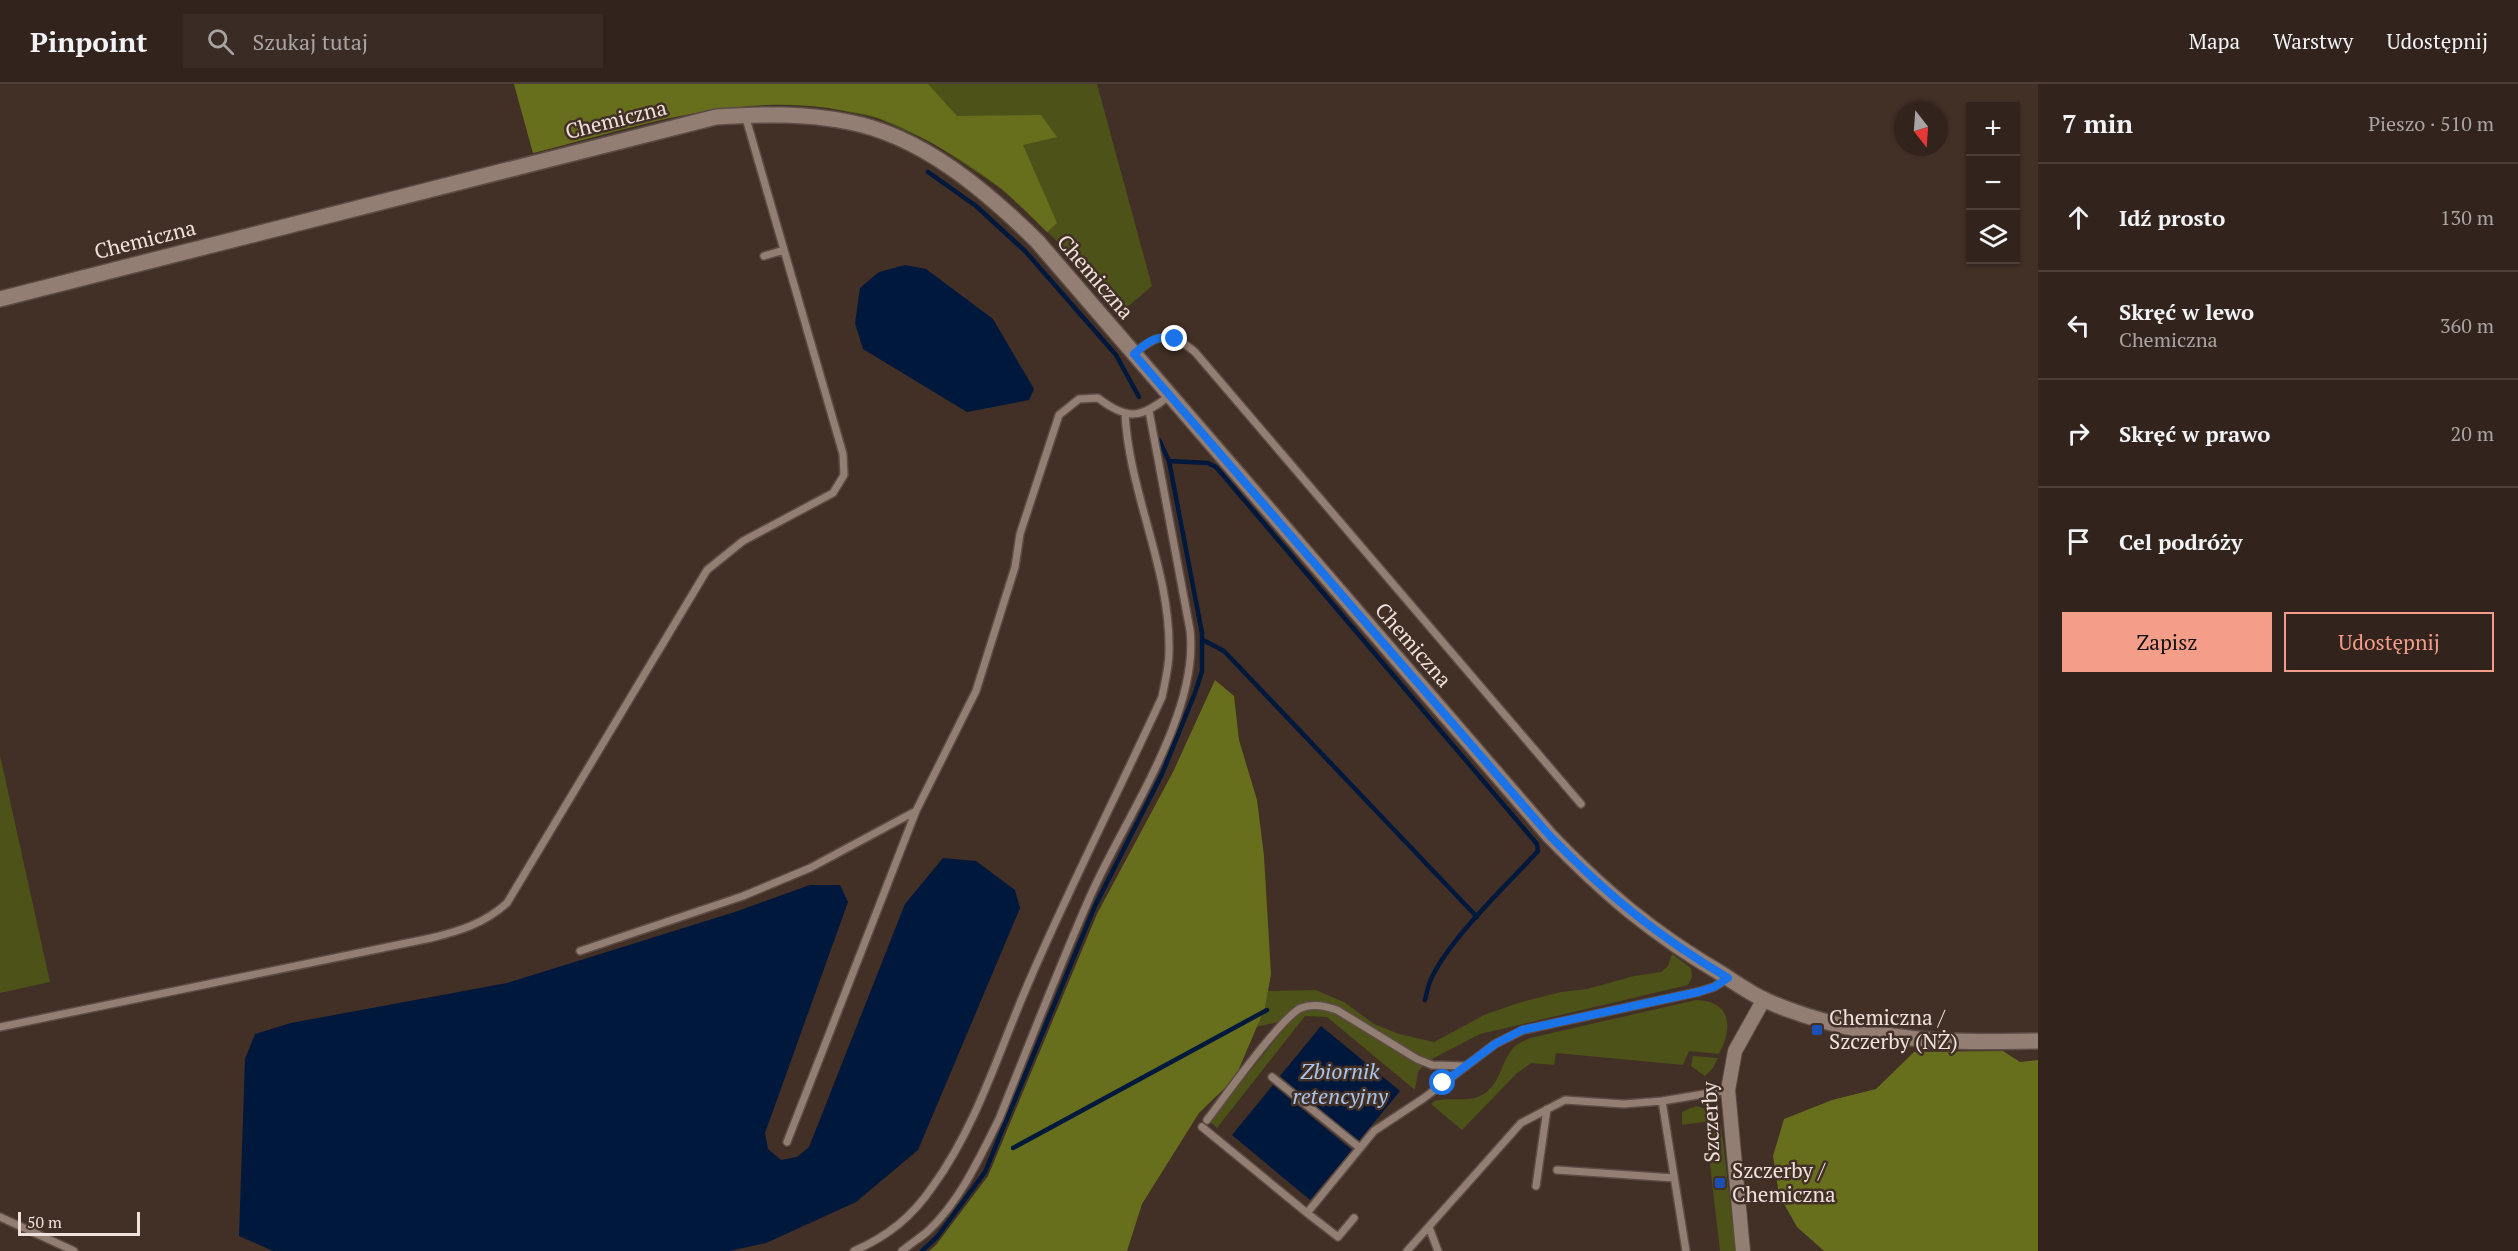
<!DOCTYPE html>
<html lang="pl">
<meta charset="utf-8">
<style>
:root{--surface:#32231c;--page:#3a2b25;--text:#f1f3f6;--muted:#a8a4a3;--line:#4d403b;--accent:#f49e8a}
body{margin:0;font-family:"PT Serif",serif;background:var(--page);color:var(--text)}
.controls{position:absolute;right:18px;top:18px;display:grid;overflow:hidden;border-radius:0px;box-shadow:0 2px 4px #0004}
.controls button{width:54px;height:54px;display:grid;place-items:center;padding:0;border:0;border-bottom:2px solid var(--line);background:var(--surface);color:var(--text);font:30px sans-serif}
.compass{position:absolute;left:1894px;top:18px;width:54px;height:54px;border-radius:50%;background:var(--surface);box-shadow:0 2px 4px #0004;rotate:163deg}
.scale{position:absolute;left:18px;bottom:15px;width:122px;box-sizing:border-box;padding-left:6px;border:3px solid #efe2dd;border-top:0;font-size:16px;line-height:21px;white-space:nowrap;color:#efe2dd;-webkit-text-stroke:4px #422f26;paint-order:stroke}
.stop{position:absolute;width:18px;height:18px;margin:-14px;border:4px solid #1a73e8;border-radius:50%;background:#fff}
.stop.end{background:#1a73e8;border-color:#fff;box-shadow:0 2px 6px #0008}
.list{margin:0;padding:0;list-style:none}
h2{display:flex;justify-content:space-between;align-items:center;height:78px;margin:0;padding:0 24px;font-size:26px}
h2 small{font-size:20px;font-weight:400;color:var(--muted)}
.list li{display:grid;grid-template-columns:39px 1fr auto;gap:18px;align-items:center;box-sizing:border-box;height:108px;padding:0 24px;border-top:2px solid var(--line)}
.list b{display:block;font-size:22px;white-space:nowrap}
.list p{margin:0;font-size:20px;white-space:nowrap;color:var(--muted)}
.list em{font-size:20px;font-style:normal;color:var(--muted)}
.actions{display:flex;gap:12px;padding:18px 24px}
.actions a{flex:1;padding:14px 0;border:2px solid var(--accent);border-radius:0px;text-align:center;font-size:21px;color:var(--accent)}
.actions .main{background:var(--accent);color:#111}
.icon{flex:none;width:33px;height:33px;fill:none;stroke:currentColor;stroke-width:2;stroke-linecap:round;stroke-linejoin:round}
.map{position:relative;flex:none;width:2038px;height:1167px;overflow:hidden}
header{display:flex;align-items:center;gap:36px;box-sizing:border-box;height:84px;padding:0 30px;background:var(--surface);border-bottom:2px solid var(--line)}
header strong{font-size:28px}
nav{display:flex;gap:33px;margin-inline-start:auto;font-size:21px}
.search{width:420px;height:54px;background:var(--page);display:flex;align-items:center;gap:15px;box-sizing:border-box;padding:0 21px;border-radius:0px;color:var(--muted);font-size:22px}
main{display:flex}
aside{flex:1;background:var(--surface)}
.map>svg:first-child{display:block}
.green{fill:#4c5218}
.forest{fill:#676f1c}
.water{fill:#00183c}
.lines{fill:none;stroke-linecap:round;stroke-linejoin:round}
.stream{stroke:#00183c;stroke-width:4.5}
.service-casing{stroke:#5c4c45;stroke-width:10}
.minor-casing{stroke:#5c4c45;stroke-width:16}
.tertiary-casing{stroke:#5c4c45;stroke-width:18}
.service{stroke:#937e73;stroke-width:7}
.minor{stroke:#937e73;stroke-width:14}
.tertiary{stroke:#937e73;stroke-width:15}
.route{stroke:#1a73e8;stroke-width:8}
.transit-dot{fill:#1a4fb4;stroke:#422f26;stroke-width:2}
.labels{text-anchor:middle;stroke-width:5;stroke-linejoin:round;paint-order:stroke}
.street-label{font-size:21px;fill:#efe2dd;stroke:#422f26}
.poi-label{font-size:21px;fill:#efe2dd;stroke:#422f26;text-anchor:start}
.water-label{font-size:22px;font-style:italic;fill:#a8c5ec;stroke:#422f26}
</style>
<header>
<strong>Pinpoint</strong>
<div class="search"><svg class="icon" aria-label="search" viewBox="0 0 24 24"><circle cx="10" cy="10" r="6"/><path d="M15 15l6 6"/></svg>Szukaj tutaj</div>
<nav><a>Mapa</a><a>Warstwy</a><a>Udostępnij</a></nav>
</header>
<main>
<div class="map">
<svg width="2038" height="1167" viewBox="0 0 2038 1167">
<rect width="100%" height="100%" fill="#422f26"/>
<!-- green -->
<path class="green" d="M514,0h583l55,202 -34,29 -55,-68 -60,-57 -70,-47 -56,-25 -54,-11 -53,-3 -48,4 -43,7 -146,38z
M0,671l50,227 -50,11z
M1672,870l19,14 1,9 -4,8 -208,49 -54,28 -8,10 -3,18 -88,-73 -22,-1 -88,112 -7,-7 73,-91v-7l-4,-1 -23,5 9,-19 3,-17 48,-1 28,12 30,22 25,10 35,8 50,-27 37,-13 40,-10 26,-3 47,-13 27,-4 7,-6z
M1696,916c36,1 37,28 23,54l-30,-3 -6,14 -127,-12 -2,12 -23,-2 -15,11 -54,56 -31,-26c8,-9 35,-1 49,-8 21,-10 20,-34 34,-49 4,-4 11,-7 16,-9z
M1693,972l25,2 -5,10 -8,8 -14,-10z
M1696,1022c11,2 20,9 25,19l15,126h-16l-15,-129 -23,3v-13z"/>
<!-- forest -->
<path class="forest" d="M514,0h414l29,32 84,-1 16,22 -34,8 34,78 -10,9c-14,-14 -28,-28 -43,-41 -31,-26 -88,-60 -126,-73 -10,-4 -21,-5 -31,-7 -107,-21 -212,16 -314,42z
M1215,596l19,16 5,44 18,60 7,56 7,118 -6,34 -30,70 -36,35 -57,91 -15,47h-198l7,-6 52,-69 109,-262 76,-142z
M2003,967l17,11 18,-2v191h-214l-27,-24 -18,-32 -6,-39 11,-37 48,-19 44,-11 38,-37z"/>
<!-- water -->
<path class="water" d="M905,181l21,4 67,50 41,70 -5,11 -62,12 -104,-63 -8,-26 5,-35 19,-16z
M943,774l33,3 39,29 5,18 -102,242 -62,52 -90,41 -37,8h-456l-34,-15 6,-177 10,-25 36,-11 216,-40 231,-72 72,-26h30l8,17 -83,231 3,16 13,11 16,-3 12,-10 96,-243z
M1321,942l79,65 -42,51 -78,-66z
M1273,1001l79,65 -42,50 -78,-65z"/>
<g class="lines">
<!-- stream -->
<path class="stream" d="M928,88l48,34 49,45 91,104 23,42
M1169,377l39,2 8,4 321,377 1,7c-32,35 -86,85 -106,126 -4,7 -5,16 -7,23
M1203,556l21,11 253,266
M1013,1064l254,-138
M922,1167l15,-14 48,-65 110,-266 67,-132 33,-81 7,-22v-38l-33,-172 -10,-21"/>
<!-- service casing -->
<g class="service-casing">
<path id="service" d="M764,172l20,-6
M1134,270c23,-21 37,-22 61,-2l386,452
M580,867l163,-55 67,-28 106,-57
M0,943l431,-89c29,-7 54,-15 76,-35l200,-333 36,-29 90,-48 11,-18 -1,-21 -98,-339
M1272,993l88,71
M1662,1017l24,150
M1207,1036c17,-22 74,-103 94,-112 12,-5 25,-2 36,2l80,49 15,6 33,1
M1202,1043l105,86
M787,1058l129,-331 60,-120 39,-124 5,-33 39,-119 20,-16 19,-1c30,23 43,20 71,-2
M1557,1086l117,8
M1536,1102l11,-77
M0,1133l74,34
M1354,1134l-16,19 -31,-24 67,-82 50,-33 71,-54 28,-14 175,-38 16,-5 14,-9
M1429,1143l9,24
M854,1167c34,-15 58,-34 79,-65 45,-62 67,-139 98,-209 41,-95 88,-186 131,-280 3,-15 7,-30 7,-45 2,-82 -40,-158 -44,-239
M902,1167c8,-7 18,-13 26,-20 32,-30 52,-74 71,-112 30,-74 58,-147 90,-220 33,-77 111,-184 101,-269l-41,-219
M1407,1167l114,-128 44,-23 59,4 38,-3 66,-11"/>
</g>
<!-- minor casing -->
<g class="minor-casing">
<path id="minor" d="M1743,1167l-15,-161 7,-39 29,-52"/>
</g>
<!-- tertiary casing -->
<g class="tertiary-casing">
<path id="tertiary" d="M0,215l716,-182c45,-3 89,-4 133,5 73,14 136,68 188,119l512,594c56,58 103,98 173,139 14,9 28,19 43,26 33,15 70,25 105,32 55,11 112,10 168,9"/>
</g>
<!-- service -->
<use href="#service" class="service"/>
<!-- minor -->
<use href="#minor" class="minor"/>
<!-- tertiary -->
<use href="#tertiary" class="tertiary"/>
</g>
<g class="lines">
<!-- route -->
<path class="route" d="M1175,255c-18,-5 -28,3 -41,15l415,481c58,60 107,100 179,143l-14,9 -16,5 -176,38 -27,14 -52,39"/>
</g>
<!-- markers -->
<g class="transit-dot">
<rect x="1811" y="940" width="12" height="12" rx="3"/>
<rect x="1714" y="1093" width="12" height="12" rx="3"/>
</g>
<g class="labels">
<!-- street labels -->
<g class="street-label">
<text transform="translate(616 36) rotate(-14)" y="7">Chemiczna</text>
<text transform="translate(145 156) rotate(-14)" y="7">Chemiczna</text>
<text transform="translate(1095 193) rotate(49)" y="7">Chemiczna</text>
<text transform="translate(1413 561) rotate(49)" y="7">Chemiczna</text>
<text transform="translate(1711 1038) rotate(-92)" y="7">Szczerby</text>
</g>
<!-- poi labels -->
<g class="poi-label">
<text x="1829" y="941">Chemiczna /<tspan x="1829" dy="24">Szczerby (NŻ)</tspan></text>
<text x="1732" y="1094">Szczerby /<tspan x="1732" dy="24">Chemiczna</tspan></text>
</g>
<!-- water labels -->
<g class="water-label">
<text x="1340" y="995">Zbiornik<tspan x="1340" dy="25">retencyjny</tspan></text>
</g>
</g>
</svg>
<div class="controls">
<button>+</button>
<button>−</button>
<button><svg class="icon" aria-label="layers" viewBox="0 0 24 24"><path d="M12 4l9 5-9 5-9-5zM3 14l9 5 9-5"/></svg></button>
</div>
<svg class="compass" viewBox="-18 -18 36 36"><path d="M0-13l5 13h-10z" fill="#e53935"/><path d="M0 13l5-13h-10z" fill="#a8a4a3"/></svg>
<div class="scale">50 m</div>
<div class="stop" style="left:1443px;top:999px"></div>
<div class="stop end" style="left:1175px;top:255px"></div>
</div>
<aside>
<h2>7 min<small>Pieszo · 510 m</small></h2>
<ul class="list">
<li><svg class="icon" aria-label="ahead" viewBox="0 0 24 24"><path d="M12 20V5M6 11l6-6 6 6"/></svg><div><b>Idź prosto</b></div><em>130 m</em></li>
<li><svg class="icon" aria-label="left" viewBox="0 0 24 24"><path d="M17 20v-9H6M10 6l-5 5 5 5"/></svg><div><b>Skręć w lewo</b><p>Chemiczna</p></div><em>360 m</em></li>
<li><svg class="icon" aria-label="right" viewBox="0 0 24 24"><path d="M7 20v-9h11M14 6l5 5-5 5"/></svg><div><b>Skręć w prawo</b></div><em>20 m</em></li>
<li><svg class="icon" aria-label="arrive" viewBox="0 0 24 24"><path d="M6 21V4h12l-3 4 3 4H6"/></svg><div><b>Cel podróży</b></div></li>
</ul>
<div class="actions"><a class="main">Zapisz</a><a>Udostępnij</a></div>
</aside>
</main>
